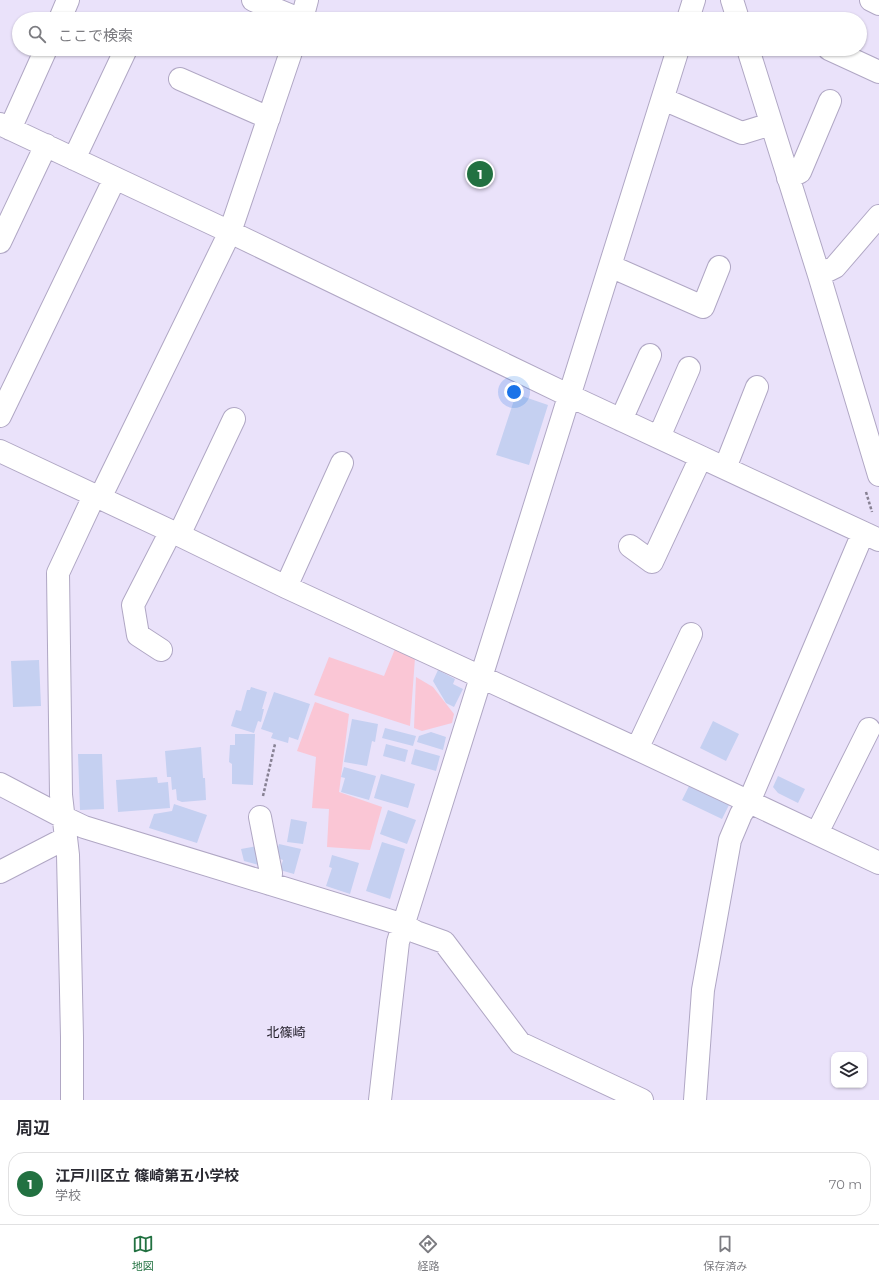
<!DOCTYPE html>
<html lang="ja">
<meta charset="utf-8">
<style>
:root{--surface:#fff;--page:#f7f7f7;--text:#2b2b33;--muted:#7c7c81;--line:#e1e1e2;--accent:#227141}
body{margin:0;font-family:Montserrat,"Noto Sans JP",sans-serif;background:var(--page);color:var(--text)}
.controls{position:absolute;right:12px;bottom:12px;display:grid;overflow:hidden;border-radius:8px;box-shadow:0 1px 3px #0004}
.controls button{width:36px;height:36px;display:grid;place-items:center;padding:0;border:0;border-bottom:1px solid var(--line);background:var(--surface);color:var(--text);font:20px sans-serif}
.you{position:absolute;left:514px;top:392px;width:14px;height:14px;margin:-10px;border:3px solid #fff;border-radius:50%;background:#1a73e8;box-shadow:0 0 0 6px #1a73e833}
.badge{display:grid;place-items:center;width:26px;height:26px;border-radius:50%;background:var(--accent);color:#fff;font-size:13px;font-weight:700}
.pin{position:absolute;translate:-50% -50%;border:2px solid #fff;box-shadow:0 1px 4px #0006}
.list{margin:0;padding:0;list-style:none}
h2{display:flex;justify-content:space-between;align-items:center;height:52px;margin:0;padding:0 16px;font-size:17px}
h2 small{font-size:13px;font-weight:400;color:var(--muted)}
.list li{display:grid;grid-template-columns:26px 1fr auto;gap:12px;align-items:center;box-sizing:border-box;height:64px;margin:0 8px 8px;padding:0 8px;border:1px solid var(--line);border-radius:16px}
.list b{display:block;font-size:15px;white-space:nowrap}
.list p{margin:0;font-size:13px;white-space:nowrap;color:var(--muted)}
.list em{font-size:13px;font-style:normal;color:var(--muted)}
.icon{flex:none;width:22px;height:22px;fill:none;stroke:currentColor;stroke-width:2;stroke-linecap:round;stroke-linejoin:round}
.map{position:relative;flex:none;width:879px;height:1100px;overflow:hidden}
.search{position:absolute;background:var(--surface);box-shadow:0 1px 3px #0004;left:12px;right:12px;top:12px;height:44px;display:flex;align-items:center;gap:10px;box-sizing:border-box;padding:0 14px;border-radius:22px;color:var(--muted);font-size:15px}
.sheet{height:124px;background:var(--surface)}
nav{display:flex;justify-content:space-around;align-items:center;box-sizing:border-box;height:56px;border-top:1px solid var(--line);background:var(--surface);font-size:11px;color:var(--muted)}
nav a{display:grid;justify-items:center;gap:2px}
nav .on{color:var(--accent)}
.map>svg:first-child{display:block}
.green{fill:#fac6d5}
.building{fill:#c5d0f1}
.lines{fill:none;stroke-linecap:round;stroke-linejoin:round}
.minor-casing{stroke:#b0a7c4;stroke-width:24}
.path{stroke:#878193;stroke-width:2.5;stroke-dasharray:3 2;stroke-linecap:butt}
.minor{stroke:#fff;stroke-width:22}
.labels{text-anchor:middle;stroke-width:3.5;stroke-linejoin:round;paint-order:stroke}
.quarter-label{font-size:13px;fill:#1f1b26;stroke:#eae2fa}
</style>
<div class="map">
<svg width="879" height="1100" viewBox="0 0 879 1100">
<rect width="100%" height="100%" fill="#eae2fa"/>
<!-- green -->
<path class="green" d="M395,649l20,9 -5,68 -96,-31 15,-38 55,19z
M416,677l17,10 21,27 -2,9 -30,8 -8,-3z
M315,702l34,12 -10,78 43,15 -12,43 -43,-3 2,-38 -17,-1 4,-51 -19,-6z"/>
<!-- building -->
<path class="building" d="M516,394l32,11 -19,60 -33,-10z
M39,660l2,46 -28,1 -2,-46z
M438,670l17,9 -2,5 10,5 -9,18 -8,-4 -13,-22z
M251,687l16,5 -5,17h2l-3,13 -3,-1 -4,12 -23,-7 5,-16 5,1 6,-21h3z
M274,692l36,12 -12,36 -9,-3 -1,6 -17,-5 2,-5 -12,-4z
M352,719l26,5 -3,18 -3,-1 -5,25 -23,-4z
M713,721l26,13 -13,27 -26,-13z
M385,728l31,8 -3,10 -31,-8z
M431,732l15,5 -3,13 -26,-8 2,-6z
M235,734h20l-2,51 -21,-1v-20l-3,-2 1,-17h5z
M386,744l22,6 -3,12 -22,-6z
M201,747l2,31h2l1,22 -24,2 -5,-2 -1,-11 -4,1 -1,-13h-4l-2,-26z
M415,749l25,7 -4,15 -25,-7z
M78,754h24l2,55 -24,1z
M344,767l32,9 -7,24 -28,-8 4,-14 -4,-1z
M381,774l34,10 -7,24 -34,-10z
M778,776l27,13 -7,14 -20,-10 -5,-6z
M157,777l1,6 10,-1 2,26 -52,4 -2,-32z
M689,786l40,19 -7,14 -40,-19z
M174,804l33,11 -10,28 -48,-15 5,-14 18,-3z
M388,810l28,10 -9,24 -27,-10z
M291,819l16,3 -4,22 -16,-2z
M382,842l23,7 -15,50 -24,-8z
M279,844l22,5 -7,25 -14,-4 3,-10 -8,-3z
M258,846l4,20 -18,-5 -3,-12z
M332,855l27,8 -9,31 -24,-8 6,-18 -3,-1z"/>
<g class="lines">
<!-- minor casing -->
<g class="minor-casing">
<path id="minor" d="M253,0l46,19
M732,0l6,19
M871,0l8,4
M60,19l8,-19
M302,19l5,-19
M688,19l6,-19
M748,49l71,226 60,200
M829,49l50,23
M180,79l89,39
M663,99l79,34 29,-9
M0,124l230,108 340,164 309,144
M10,129l36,-80
M74,159l52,-110
M788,178l12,-6 30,-71
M0,242l46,-97
M610,266l93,41 16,-40
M819,275l16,-8 44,-51
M0,416l115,-238
M621,420l29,-65
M659,437l30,-69
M0,451l179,84 107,52 351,162 242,114
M725,468l32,-81
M100,498l130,-266 62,-183
M179,535l55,-116
M630,546l22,16 49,-105
M286,587l56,-124
M161,650l-23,-15 -5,-30 38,-74
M637,749l54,-115
M0,784l63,33 21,10 320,98 12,7 28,10 76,101 122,57
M260,817l11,56 -1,11
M817,833l52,-104
M0,872l66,-34
M72,1100v-63l-4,-182 -7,-60 -3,-222 36,-77
M380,1100l18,-158 280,-893
M695,1100l8,-110 27,-150 11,-26 8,-12 114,-269"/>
</g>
<!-- path -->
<path class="path" d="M866,492l6,20
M263,796l12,-52"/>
<!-- minor -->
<use href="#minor" class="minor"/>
</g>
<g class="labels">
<!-- quarter labels -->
<g class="quarter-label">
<text x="286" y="1037">北篠崎</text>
</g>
</g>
</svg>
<div class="controls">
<button><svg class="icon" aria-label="layers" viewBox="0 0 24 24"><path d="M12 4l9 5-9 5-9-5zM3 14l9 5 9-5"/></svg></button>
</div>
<div class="you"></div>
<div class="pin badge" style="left:480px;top:174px">1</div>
<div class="search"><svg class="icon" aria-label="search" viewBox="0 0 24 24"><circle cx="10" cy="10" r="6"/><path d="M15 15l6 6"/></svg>ここで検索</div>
</div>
<section class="sheet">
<h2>周辺<small></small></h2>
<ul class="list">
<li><span class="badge">1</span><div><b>江戸川区立 篠崎第五小学校</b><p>学校</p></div><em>70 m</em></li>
</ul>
</section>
<nav>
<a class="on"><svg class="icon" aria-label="map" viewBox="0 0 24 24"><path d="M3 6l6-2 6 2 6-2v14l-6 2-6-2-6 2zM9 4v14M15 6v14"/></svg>地図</a>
<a><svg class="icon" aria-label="directions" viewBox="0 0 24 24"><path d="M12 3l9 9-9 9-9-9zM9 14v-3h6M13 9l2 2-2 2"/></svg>経路</a>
<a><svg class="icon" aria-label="saved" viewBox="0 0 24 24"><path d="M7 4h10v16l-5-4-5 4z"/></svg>保存済み</a>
</nav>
